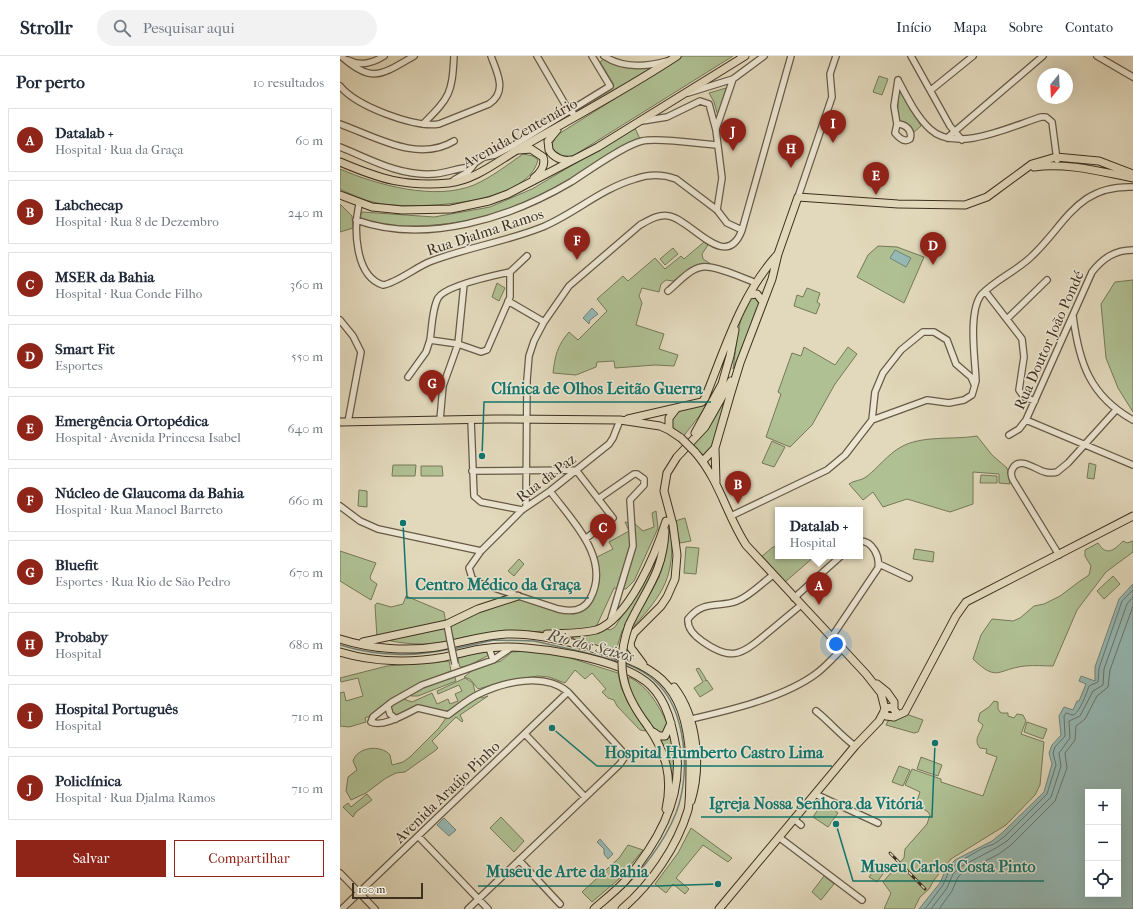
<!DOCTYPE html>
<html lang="pt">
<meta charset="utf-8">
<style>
:root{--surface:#fff;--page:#f2f2f3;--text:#1f2937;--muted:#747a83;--line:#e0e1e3;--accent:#8f2418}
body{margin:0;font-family:"IM FELL French Canon",serif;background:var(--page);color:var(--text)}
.controls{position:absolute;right:12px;bottom:12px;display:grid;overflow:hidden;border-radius:0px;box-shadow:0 4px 16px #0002}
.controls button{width:36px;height:36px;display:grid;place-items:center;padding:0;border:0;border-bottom:1px solid var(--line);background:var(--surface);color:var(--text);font:20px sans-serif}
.compass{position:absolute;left:697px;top:12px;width:36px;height:36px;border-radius:50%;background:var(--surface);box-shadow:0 4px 16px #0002;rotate:198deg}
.scale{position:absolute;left:12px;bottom:10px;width:71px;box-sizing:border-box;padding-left:4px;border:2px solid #3d301f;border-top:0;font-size:11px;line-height:14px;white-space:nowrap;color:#3d301f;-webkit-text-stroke:3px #ece6d3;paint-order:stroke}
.you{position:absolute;left:496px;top:588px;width:14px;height:14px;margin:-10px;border:3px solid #fff;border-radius:50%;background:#1a73e8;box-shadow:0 0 0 6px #1a73e833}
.badge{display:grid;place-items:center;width:26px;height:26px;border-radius:50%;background:var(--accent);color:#fff;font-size:13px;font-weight:700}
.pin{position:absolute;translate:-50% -33px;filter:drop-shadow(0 1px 2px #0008)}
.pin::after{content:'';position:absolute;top:21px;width:14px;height:12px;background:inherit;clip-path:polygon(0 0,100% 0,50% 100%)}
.popup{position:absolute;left:435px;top:451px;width:88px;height:52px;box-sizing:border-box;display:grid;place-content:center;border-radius:0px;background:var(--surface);filter:drop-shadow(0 1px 3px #0005);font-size:13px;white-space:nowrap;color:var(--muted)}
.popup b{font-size:15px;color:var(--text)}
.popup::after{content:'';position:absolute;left:50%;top:100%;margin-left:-8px;border:8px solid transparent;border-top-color:var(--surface)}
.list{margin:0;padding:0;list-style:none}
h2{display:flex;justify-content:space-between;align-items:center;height:52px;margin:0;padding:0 16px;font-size:17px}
h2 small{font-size:13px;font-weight:400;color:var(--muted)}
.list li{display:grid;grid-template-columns:26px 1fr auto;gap:12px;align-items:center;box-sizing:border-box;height:64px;margin:0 8px 8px;padding:0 8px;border:1px solid var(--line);border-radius:0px}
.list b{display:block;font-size:15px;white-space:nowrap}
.list p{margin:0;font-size:13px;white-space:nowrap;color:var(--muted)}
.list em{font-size:13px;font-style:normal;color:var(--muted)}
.actions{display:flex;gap:8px;padding:12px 16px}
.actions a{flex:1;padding:9px 0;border:1px solid var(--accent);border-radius:0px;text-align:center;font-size:14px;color:var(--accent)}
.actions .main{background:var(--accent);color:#fff}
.icon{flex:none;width:22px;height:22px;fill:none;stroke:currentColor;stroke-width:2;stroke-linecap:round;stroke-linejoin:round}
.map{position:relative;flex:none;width:793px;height:853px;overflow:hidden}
header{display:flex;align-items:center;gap:24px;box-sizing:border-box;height:56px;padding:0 20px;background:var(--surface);border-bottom:1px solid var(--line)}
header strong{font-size:19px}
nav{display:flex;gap:22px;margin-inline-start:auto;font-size:14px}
.search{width:280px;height:36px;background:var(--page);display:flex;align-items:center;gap:10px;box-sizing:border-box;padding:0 14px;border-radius:22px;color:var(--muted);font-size:15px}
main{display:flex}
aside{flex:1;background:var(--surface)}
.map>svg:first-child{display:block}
.green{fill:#afc093;stroke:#767859}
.water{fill:#95b9b5;stroke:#728279;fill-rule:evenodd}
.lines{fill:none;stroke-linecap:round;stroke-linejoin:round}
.shore{stroke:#69746a;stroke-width:1}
.stream{stroke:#728279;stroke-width:1.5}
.minor-casing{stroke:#665a46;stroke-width:8}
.major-casing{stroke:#3d301f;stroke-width:9}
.minor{stroke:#ece6d3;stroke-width:5.5}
.major{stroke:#e2d9bc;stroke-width:7}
.rail-casing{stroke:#3d301f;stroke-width:3}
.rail{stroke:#ece6d3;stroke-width:1.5;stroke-dasharray:4.5;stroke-linecap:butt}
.minor-bridge-casing{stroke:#665a46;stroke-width:8;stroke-linecap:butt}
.major-bridge-casing{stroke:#3d301f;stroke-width:9;stroke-linecap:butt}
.minor-bridge{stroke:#ece6d3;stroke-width:5.5}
.major-bridge{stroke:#e2d9bc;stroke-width:7}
.labels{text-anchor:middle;stroke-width:3;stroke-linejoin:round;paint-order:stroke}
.street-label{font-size:15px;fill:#3d301f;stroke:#ece6d3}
.water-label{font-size:16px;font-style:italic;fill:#4f4b3d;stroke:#ece6d3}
.leader{fill:none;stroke:#0f766e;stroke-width:1.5}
.callout-dot{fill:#0f766e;stroke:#ece6d3;stroke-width:1.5}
.callout-label{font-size:16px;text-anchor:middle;font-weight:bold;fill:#0f766e;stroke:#ece6d3;stroke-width:3;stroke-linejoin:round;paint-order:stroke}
</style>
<header>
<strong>Strollr</strong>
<div class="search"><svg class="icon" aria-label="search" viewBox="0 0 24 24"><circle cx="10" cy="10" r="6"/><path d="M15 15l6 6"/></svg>Pesquisar aqui</div>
<nav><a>Início</a><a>Mapa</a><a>Sobre</a><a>Contato</a></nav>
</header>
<main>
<aside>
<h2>Por perto<small>10 resultados</small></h2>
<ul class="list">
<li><span class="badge">A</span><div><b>Datalab +</b><p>Hospital · Rua da Graça</p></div><em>60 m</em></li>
<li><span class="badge">B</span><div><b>Labchecap</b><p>Hospital · Rua 8 de Dezembro</p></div><em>240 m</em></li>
<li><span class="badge">C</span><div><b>MSER da Bahia</b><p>Hospital · Rua Conde Filho</p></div><em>360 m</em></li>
<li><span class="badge">D</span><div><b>Smart Fit</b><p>Esportes</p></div><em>550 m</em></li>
<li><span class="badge">E</span><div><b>Emergência Ortopédica</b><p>Hospital · Avenida Princesa Isabel</p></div><em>640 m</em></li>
<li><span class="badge">F</span><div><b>Núcleo de Glaucoma da Bahia</b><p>Hospital · Rua Manoel Barreto</p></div><em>660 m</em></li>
<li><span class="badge">G</span><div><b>Bluefit</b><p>Esportes · Rua Rio de São Pedro</p></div><em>670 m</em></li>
<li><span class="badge">H</span><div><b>Probaby</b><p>Hospital</p></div><em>680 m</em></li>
<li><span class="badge">I</span><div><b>Hospital Português</b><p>Hospital</p></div><em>710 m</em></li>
<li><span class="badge">J</span><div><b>Policlínica</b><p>Hospital · Rua Djalma Ramos</p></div><em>710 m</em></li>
</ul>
<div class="actions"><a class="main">Salvar</a><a>Compartilhar</a></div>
</aside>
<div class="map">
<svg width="793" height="853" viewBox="0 0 793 853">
<rect width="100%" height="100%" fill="#e2d9bc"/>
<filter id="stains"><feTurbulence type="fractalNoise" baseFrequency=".005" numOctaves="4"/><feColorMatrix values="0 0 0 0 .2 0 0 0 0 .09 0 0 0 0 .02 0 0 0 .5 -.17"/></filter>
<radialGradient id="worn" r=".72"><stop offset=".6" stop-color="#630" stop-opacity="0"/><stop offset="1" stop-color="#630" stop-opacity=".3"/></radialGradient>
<!-- green -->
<path class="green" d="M343,0h50l-160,100h-13l-8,-6v-6l5,-9z
M264,3l19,8h32l-59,37 -3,-5 21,-14 -14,-23z
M539,20l9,3 -6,16 -9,-3z
M559,31l22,39 -8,7 -6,-10 -10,-3z
M386,32l-8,28 -4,-14 -5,-9z
M295,72l5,11c-35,17 -66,40 -101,57 -43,22 -91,31 -138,30 -13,-1 -32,0 -41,-10l2,-4 72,5 56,-10 42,-18z
M183,98l10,2 5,4c-11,45 -118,49 -155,44 -15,-2 -29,-8 -43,-15v-20c37,16 95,32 134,16 18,-8 33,-20 49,-31z
M0,148l12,12 1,12 -13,4z
M364,186l4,3 -6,9 1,5 11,7c-18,-4 -26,6 -41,15l-7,-1 -5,4 -2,8 -17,-4 -3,8 3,7 -6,22 28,9 -5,15 19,6 -4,11 -19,-1 -40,3 -1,-7 -17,1 -1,5 -20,8 -23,-2c2,-17 4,-27 16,-41l9,8 29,-29 -10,-12 26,-23 5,5 27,-23 10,11 16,-13 3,3z
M538,190l19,1 27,10 -20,46 -47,-26 11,-22z
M333,192l5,6 -13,11 -5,-6z
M793,224v132l-15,-24 -12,-30 -5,-54 14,-22z
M157,227l8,5 -6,13 -7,-4z
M467,232l13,5 -3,9 3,2 -4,10 -22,-8 3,-11 6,2z
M412,242h4l3,4v3l-26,64c3,-19 5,-59 19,-71z
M464,291l31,18 13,-18 9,7 -22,30 -23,41 -22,22 -24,-10 15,-43 -3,-2 14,-39 9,3z
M389,336l-16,54 -10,12 -12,-14 12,-10z
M367,340l3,2 -10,17 -18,23c-9,-7 -17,-20 -2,-27 4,-2 10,-2 15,-4 4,-3 8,-8 12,-11z
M637,380l15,19 15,13 3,16 -11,-1v-9l-26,-2v32l-23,8 -43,-13 -24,8 -10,-15 -10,8 -14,-16c5,-4 12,-3 17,-7 12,-9 22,-23 35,-30 21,-12 52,-7 76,-11z
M432,385l13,6 -11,20 -12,-4z
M749,407l7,2 -2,14 -7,-1z
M53,409h23l-1,11h-23z
M81,410h21l1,10h-22z
M641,419l16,1v7h-17z
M19,434l8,1v16l-9,-1z
M316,455l2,17 -24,53 -8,8 -12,-1 -17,37 13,5 5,-3 41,-66 3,1 -10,25 -27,44 -6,19 -52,-10 2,-3 8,1 -15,-8 -29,2 -76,9 -4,-15 18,-10 50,-18 48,15 16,-2 7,-6 9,-25 -1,-23 16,-8 -4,-7 20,-11 -4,-9 10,2 8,7 11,-4 -2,-14z
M345,462l6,23 -11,2 -5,-22z
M328,474h3c4,46 -7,63 -37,96l-1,-2c7,-17 19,-31 26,-47 6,-16 8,-31 9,-47z
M783,485l4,2 6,-2v11l-27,20 -29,38 -24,56c-9,0 -18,-1 -28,0 -28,3 -27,17 -52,-7l8,-24 11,-16 21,2 7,-3 14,-12 10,-2 16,-8 20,-15 9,-6 2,-9 -6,-10v-6l13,-7c9,14 16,7 25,-2z
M346,491l13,1 -3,26 -12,-1z
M433,491h5v9h37l-30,26 -24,-25z
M575,493l19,3 -1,10 -20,-3z
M0,495l36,12 -6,14 1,3 6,4 -6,16 -31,-19z
M179,503l5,5 -10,12 -6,-5z
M773,520l7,8 -16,15 -7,-8z
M66,540l38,16 5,30c-26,4 -47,2 -72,-4l-2,-33 2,-2 14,4 12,-3z
M148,594l1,5 -21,11 -8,1 -2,-7 1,-3z
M188,595l36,5 54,17 3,14 7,16 18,28 -6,-1 -23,-24 -3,-6 -6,-2 -6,-6 4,-3 -14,-16 -7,6 -10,-9 -10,13 -16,-6 -11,-1 -33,5 -27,8 -8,-10 -6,-2 10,-8 27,-8 11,-9z
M109,605l2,10 -30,12 -44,30 -12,5 1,4 -17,5 -9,-1v-33l4,-1 2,9 17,-5 -5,-18 -17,4 -1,-4 47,-12z
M359,612l7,11 -1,2 2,-1 6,9 -13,8 -6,-9 9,-6 -7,-13z
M114,618l2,7 -38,15h-7l1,-4z
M289,621c20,10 29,28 38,46l1,4 -6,7c-13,-7 -37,-43 -33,-57z
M125,622l8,5 2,9 3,2 -30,20 -24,-6 -19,7 -12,1 -4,-10 12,-8 11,4 20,-9 5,11 11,-5 2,5 8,-3 -3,-7 7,-3 -3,-6 -21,9 -1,-3z
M138,639l4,3 6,-2 -28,19 3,6 -1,1 -6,-5 -24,24 6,7 -2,2 -31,22 -9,1 -10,5 -20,15 -15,7 -5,-9 2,-14 9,-7 -4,-9c4,-14 28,-17 37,-6l2,10 11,-3 7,-5 29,-29 9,-13z
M654,645l4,1v7l3,4h7v3l6,2 3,-4 6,1 3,6 -5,13 23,8 -4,43 -5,10 -29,30 -55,34 -17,21 -5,9 -9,8 -6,12h-30l7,-16 -8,-11 21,-24 1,-9 22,-25 3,-9 -2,-3 -12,-8 4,-12 -15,-7 7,-16 29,10v3l42,14 14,-39 -11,-4 1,-4 -7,-1c-7,-8 0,-14 3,-23l-5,-4 2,-8 9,-6z
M566,658l17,6 -5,12 -4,1 -28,-8 2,-4z
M687,666l20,7 -4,10 -19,-7z
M330,675l7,39 -8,26 -11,-60z
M581,701l21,8 -4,11 -21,-7z
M559,710l11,4 -7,16 -11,-4z
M27,738l5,6 -16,12 -3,5 -10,-10 5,-4 3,4z
M483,746l15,11 -10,14 -15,-10z
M161,761l23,24 -10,11 -24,-24z
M351,772l41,30 -4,4 -25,-17 -27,33 13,11 -4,5 -12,-10 -7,9 -11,-9 23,-31z
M288,789l15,5 -24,29 -27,23 -10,-10 37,-34z
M538,808l8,6 -9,12 -8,-5z
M484,820l10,8 -13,16 -9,-8z"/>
<!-- water -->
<path class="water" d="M555,194l16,8 -5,9 -16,-9z
M252,252l6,6 -8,6 -1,4 -6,-6z
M793,528v325h-214l21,-26 6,-14 9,-9 37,-19 10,-8 42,-41 8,-28 -3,-11 3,-8 9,-10 -2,-19 5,-9 9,3 4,-9h2l7,-17 -7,-3 2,-5 14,5v-14l24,-68zM748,736h30v102h-30z
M104,762l12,12 -7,6 -12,-11z
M260,783l13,15 -5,5 -4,-5v-5l-7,-7z"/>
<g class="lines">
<!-- shore -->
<path class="shore" d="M585,853l18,-24 6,-14 8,-8 26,-15 11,-4 10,-7 43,-43 9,-29 -3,-12 2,-6 10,-11 -1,-20 2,-3c2,0 4,2 7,2 6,-1 14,-23 16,-29l9,-4 1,-14 23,-67 11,-11
M591,853l16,-21 6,-14 7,-7 36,-19 11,-7 44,-44 10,-31 -2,-13 11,-15 -1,-17 11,-5 13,-25 10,-6 1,-16 23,-65 6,-7
M599,853l13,-18 6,-14 5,-5 36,-18 12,-9 44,-44 12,-33 -2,-15 10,-13 1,-14 9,-7 12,-23 11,-9 2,-17 23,-64"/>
<!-- stream -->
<path class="stream" d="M0,589c35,11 74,12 110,4
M113,593l41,-9 40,1 49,11 37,10
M277,838c24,-21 47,-51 59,-81 15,-38 11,-103 -21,-132 -9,-9 -20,-14 -31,-18"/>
<!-- minor casing -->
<g class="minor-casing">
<path id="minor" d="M1,0c31,28 40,19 73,0
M197,0l32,55 4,2
M264,0c18,12 42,11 63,5
M571,0l39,70 12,14
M757,0l36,21
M8,4c13,7 25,3 36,-4
M558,24c9,17 18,36 32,49 26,25 82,-3 111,-12h5l6,5 5,38
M0,30c16,20 74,42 99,38l50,-20c19,-13 8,-31 2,-48
M591,34l42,-34
M348,37l45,-14 31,-23
M302,65l25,-4 33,-16 9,3 7,26 6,48 -5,32
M0,68c36,13 78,39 114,17
M83,68c27,-27 29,-30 31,-68
M557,68c8,0 16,6 13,15 -6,4 -11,-1 -15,-6l2,-9 -3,-18 4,-26
M376,73l17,-50
M607,82l96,-82
M0,91c30,12 59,29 92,27 13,0 27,-7 40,-7
M114,124l14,-8 7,-9 9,-6 11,-2 19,-10 96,-59 -18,-30
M458,141l34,-100 -2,-23 6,-18
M19,148c-5,23 -5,72 24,81 13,-2 32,-17 46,-23 36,-14 75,-20 111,-34 33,-13 60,-39 95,-49 14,-5 27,-5 41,0l41,31 10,13 15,7
M16,164c70,25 154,-2 215,-38 17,-11 53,-37 71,-41 17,-4 57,3 75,4
M170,216v25l-23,53 -6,2 -23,-8 -28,-4c2,-12 2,-31 8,-42 7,-12 58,-23 72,-26z
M170,216l17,-16
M328,235c10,-8 21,-22 34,-24 13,-2 41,11 54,16
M645,235l37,48 2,18 -5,33 5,7 11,4
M168,245l36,21
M733,260c6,47 17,80 60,104
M667,263l40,-39
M0,264l13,16 8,16 -13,70
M68,321l18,-25 4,-12
M100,364l3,-34 15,-42 6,-60
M131,364l3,76 7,6 41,8
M532,364l3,-28 8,-19 18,-23 22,-18h11l13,8 9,24 15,13 3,7
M686,364l107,45
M669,379l10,-6 7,-9 66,-148c11,-14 23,-22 41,-22
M132,415l104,-1 37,48 -28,21
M210,435c22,30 62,68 40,108 -7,13 -20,13 -32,10l-79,-26 -7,-5 -3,-10 12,-17 41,-41 28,-19 59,-47 4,-6 7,-18
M258,443l36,-25h3l7,5v6l-14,15 3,46 -23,76
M0,450l20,15 18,8 103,22
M186,450l1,-126 2,-24 5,-15 10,-19 25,-36 71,-61c9,-5 18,-11 29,-9 23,4 57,57 73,14l49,-174
M391,460l96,-46 18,-15 27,-35 55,-20 22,3 15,-3 8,-5 4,-14c-1,-23 -8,-68 5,-86 15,-16 36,-24 51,-39 34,-32 45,-71 101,-69
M719,499l-46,-75c-2,-4 -3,-8 0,-12 7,-12 23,2 32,4 4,1 8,1 12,0l11,-9 48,-53
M539,508l30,14
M433,519c-11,8 -23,21 -36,26 -17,7 -33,-2 -49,18 -1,9 7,17 14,22 28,20 38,15 63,-6 12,-10 24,-20 36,-30
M454,542l47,-42
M107,568l3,16
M491,582l47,-70c2,-11 -5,-27 -18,-27
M149,592l4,12
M48,651l2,7 6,5
M476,655c14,11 24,24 39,35
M347,664c40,-9 97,-22 130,-47 9,-7 17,-16 25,-24
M185,678l60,63
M475,738l63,29
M454,763l7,6
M78,780l70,73
M440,782l82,62
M179,804l41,44
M0,817l35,36
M2,853l226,-217
M128,853l152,-145 4,-6 -2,-7 -54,-59c-24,-20 -64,-10 -89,2 -11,5 -21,14 -31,21l-30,-7c-11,5 -35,20 -47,14l2,-5 19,-15 30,-17 71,-25 19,-13"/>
</g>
<!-- major casing -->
<g class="major-casing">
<path id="major" d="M217,74l-9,11 1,9c4,7 14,12 22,10
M179,94l12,-1 12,8c3,8 -3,16 -9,21
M0,106c40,17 65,25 109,21 27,-3 50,-23 73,-36 52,-30 105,-58 155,-91
M694,111c32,-5 68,5 99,11
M0,139l32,12 30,3 49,-1 38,-8 19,-7 90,-47 147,-91
M409,239l8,-1 6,8
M288,363l74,-17 3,-4c20,-49 36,-104 73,-144
M0,366l155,-3 125,1 40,6 9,4 12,8
M329,374v-12l7,-9
M355,377l27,-49 8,-28 5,-26
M355,396c25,29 31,62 51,93l120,129 15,19 4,16
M363,405l12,-13
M376,426l-1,-34 15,-52 10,-33 32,-84 6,-25 20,-57 100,7 67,1 22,-8 45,-33 24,-7 43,4 34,13
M289,569c17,-36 34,-52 36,-94
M207,578c16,-1 33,0 49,-4 33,-11 60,-77 70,-109
M0,583c31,10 69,13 102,7 22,-4 42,-11 65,-12 26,-1 52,5 77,12 71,18 101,34 106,113 0,9 0,43 -2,51 -11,37 -37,74 -66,99
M23,586l84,-18 31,-15 40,-13
M0,596c33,10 71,11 105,5 14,-3 29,-8 44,-9 39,-5 134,10 162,38 16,16 21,39 25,61 8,50 -19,97 -51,134 -9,10 -21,19 -31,28
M303,608l-12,-16 -1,-5 4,-10 27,-27 6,-9 8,-18 2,-24 -4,-30 -9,-34 3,-18 10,-16 28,-30 26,-46
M537,628l10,8 7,10v5
M334,631c23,30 28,78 17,114
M554,661l11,-5 51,-96 10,-14 167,-86
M307,669c19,27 26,52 19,84
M313,676l6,4h6l6,-13
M379,853l136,-163 24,-25 7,-13 6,-1 4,5 -2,5 -8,-1 -2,-5"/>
</g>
<!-- minor -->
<use href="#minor" class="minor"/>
<!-- major -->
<use href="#major" class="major"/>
<!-- rail casing -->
<g class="rail-casing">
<path id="rail" d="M550,797l35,36"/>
</g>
<!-- rail -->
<use href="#rail" class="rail"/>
<!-- minor-bridge casing -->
<g class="minor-bridge-casing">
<path id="minor-bridge" d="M110,584l5,24"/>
</g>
<!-- major-bridge casing -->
<g class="major-bridge-casing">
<path id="major-bridge" d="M341,382l14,14
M289,569c-14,40 -7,67 18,100"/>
</g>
<!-- minor-bridge -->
<use href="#minor-bridge" class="minor-bridge"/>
<!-- major-bridge -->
<use href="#major-bridge" class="major-bridge"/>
</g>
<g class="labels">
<!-- street labels -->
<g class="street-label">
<text transform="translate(180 77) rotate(-29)" y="5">Avenida Centenário</text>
<text transform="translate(145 176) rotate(-18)" y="5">Rua Djalma Ramos</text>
<text transform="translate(709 284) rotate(-66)" y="5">Rua Doutor João Pondé</text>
<text transform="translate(206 422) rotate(-37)" y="5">Rua da Paz</text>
<text transform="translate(107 736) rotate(-44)" y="5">Avenida Araújo Pinho</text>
</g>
<!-- water labels -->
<g class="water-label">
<text transform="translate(251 589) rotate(15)" y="6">Rio dos Seixos</text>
</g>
</g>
<!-- callouts -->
<path class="leader" d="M142 400L144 346H371M63 467L67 542H249M212 672L257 710H492M595 687L592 761H361M496 768L513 825H704M378 828L317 830H138"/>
<g class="callout-dot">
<circle cx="142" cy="400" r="4"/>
<circle cx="63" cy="467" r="4"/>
<circle cx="212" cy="672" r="4"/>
<circle cx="595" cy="687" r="4"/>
<circle cx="496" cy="768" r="4"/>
<circle cx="378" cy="828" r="4"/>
</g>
<g class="callout-label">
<text x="257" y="338">Clínica de Olhos Leitão Guerra</text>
<text x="158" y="534">Centro Médico da Graça</text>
<text x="374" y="702">Hospital Humberto Castro Lima</text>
<text x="476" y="753">Igreja Nossa Senhora da Vitória</text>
<text x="608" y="816">Museu Carlos Costa Pinto</text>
<text x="227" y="821">Museu de Arte da Bahia</text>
</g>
<rect width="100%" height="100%" filter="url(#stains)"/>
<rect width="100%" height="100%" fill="url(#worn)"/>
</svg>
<div class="controls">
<button>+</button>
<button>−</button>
<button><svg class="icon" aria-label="locate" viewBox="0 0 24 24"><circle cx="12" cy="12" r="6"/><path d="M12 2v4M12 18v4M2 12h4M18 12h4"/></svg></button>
</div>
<svg class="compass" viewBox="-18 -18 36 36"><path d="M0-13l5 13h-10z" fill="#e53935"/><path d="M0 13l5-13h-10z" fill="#747a83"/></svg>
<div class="scale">100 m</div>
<div class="you"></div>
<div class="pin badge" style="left:479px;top:549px">A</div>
<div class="popup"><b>Datalab +</b>Hospital</div>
<div class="pin badge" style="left:398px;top:448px">B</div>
<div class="pin badge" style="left:263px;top:491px">C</div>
<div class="pin badge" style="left:593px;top:209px">D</div>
<div class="pin badge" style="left:536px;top:139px">E</div>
<div class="pin badge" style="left:237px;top:204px">F</div>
<div class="pin badge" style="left:92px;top:347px">G</div>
<div class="pin badge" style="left:451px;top:112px">H</div>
<div class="pin badge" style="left:493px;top:87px">I</div>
<div class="pin badge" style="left:393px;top:95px">J</div>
</div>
</main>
